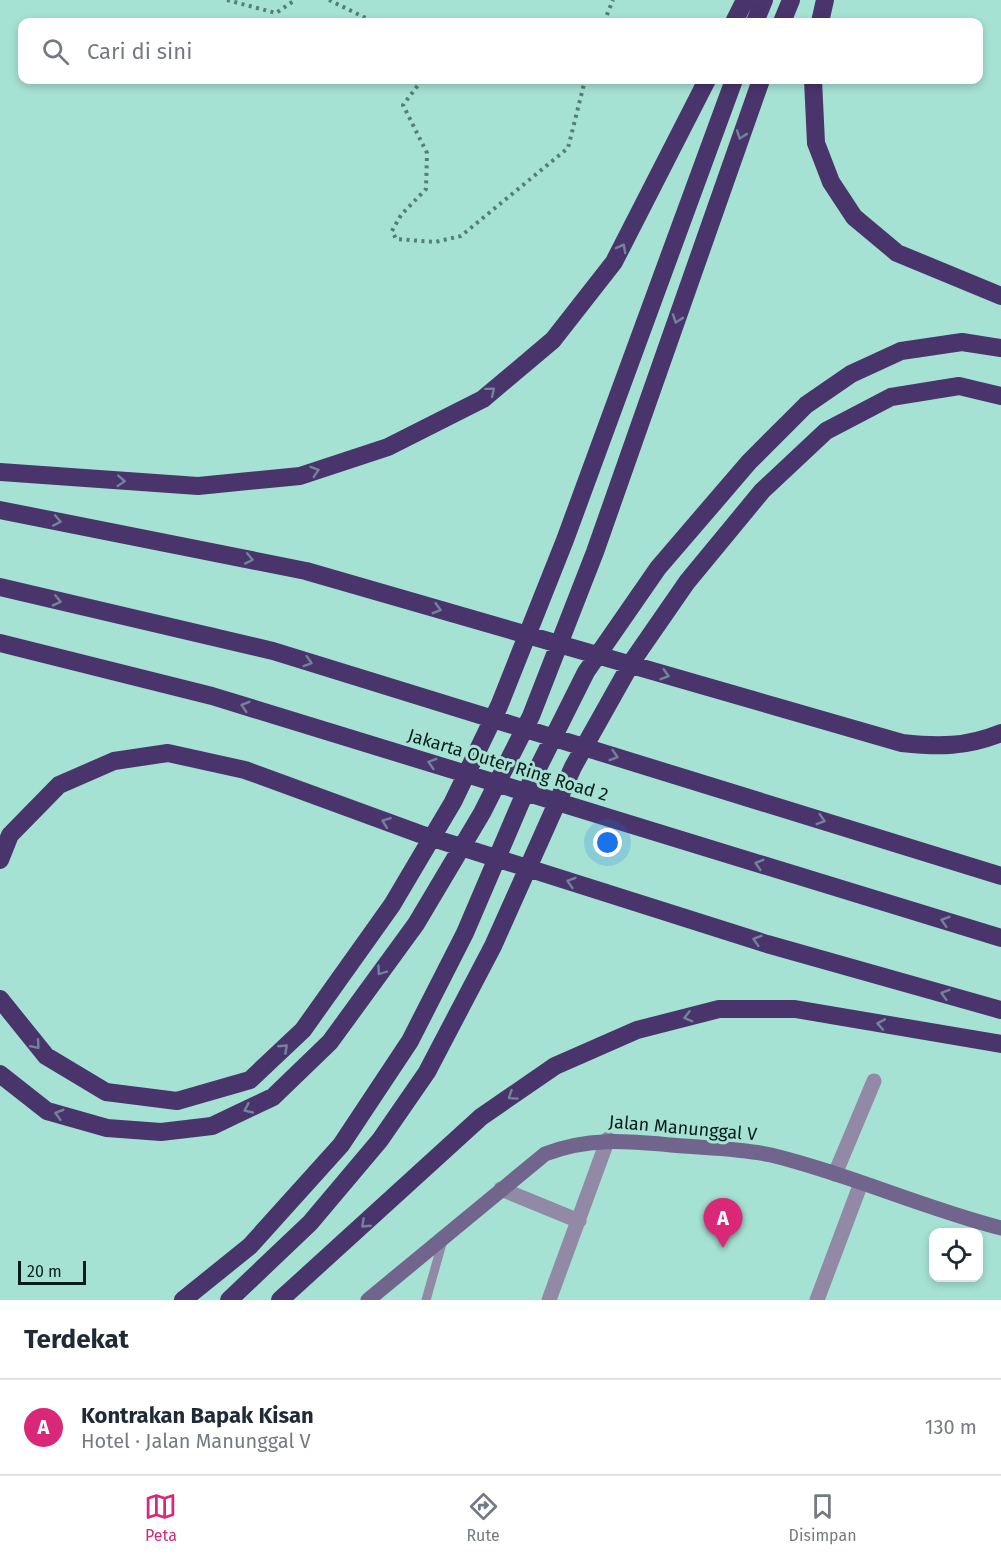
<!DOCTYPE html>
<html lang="id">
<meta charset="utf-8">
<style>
:root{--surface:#fff;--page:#f2f2f3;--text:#1f2937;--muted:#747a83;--line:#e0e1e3;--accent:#db2777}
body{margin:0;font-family:"Fira Sans",sans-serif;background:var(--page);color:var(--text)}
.controls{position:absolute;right:18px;bottom:18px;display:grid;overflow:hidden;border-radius:12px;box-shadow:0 3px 9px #0003}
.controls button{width:54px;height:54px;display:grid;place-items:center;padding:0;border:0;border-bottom:2px solid var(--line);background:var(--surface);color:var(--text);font:30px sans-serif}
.scale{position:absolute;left:18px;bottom:15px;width:68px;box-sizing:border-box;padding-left:6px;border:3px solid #051d19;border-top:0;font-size:16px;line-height:21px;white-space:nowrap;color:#051d19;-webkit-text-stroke:4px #a6e2d4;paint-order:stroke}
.you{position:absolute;left:608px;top:843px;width:21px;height:21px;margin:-15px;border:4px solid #fff;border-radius:50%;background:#1a73e8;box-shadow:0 0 0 9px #1a73e833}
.badge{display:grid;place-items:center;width:39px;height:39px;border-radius:50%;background:var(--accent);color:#fff;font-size:20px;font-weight:700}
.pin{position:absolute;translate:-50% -50px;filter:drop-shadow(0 2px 3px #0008)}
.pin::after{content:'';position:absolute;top:32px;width:21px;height:18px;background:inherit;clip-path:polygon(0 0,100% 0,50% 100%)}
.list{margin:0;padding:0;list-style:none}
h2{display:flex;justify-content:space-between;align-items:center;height:78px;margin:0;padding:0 24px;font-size:26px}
h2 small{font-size:20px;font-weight:400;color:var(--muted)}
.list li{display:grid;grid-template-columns:39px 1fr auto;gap:18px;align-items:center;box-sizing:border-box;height:96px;padding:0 24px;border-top:2px solid var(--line)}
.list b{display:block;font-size:22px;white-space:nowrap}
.list p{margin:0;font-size:20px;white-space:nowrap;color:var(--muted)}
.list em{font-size:20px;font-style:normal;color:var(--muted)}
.icon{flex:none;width:33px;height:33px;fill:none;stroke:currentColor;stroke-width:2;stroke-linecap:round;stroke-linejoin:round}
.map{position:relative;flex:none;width:1001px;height:1300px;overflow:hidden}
.search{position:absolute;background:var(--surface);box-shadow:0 3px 9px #0003;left:18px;right:18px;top:18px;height:66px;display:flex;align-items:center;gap:15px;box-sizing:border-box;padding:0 21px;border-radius:12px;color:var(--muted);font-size:22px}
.sheet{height:174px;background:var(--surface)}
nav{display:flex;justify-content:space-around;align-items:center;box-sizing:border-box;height:84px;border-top:2px solid var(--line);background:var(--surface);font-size:16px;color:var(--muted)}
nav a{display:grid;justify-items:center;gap:3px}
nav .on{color:var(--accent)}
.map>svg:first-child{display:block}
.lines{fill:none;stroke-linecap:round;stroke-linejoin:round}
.path{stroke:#557f76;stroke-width:4;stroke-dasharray:3 4.5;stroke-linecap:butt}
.lane{stroke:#9189a5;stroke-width:9}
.street{stroke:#9189a5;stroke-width:15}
.secondary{stroke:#72658d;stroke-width:15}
.highway{stroke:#49356c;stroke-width:18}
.oneway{stroke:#73839b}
.labels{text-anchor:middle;stroke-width:6;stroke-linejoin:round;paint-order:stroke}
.street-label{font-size:18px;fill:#051d19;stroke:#a6e2d4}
</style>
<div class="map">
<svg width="1001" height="1300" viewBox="0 0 1001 1300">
<rect width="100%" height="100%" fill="#a6e2d4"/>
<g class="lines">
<!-- path -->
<path class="path" d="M227,0l49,13 19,-13
M329,0l45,22
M604,22l9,-22
M422,80l-19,25 24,48 -1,36 -25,26 -9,16 4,8 39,3 26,-6 107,-88 17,-68"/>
<!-- lane -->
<path class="lane" d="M426,1300l17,-60"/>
<!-- street -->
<path class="street" d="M835,1174l39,-93
M501,1189l78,32
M549,1300l59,-161
M817,1300l44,-117"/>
<!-- secondary -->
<path class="secondary" d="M368,1300l177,-146c44,-17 81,-13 126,-9 32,3 68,3 100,10 78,19 152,53 230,73"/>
<!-- highway -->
<path class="highway" d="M734,22l11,-22
M755,22l9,-22
M782,22l9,-22
M820,22l5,-22
M813,80l3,63 15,39 23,35 43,36 104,43
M0,472l198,14 102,-10 88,-29 95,-48 70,-59 61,-78 93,-182
M0,510l306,61 596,172c37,4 64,4 99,-10
M0,587l273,64 728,225
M0,643l212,53 789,242
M0,860l10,-25 49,-50 55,-24 54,-8 77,17 175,64 347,110 234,66
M0,999l46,57 60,36 71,9 73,-21 53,-50 89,-125 61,-103 46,-96 66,-166 169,-460
M0,1074l47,37 60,17 54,4 51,-6 61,-29 57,-55 86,-118 66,-111 49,-97 64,-164 166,-472
M183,1300l67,-54 91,-101 69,-104 55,-108 56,-131 65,-130 72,-104 91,-106 57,-57 45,-31 50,-23 61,-9 39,6
M229,1300l81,-77 70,-83 47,-68 66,-126 80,-179 60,-107 54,-78 75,-91 64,-60 65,-34 68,-11 42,10
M280,1300l201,-183 74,-51 82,-36 82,-21h76l206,35"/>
</g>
<!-- one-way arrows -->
<defs><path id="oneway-chevron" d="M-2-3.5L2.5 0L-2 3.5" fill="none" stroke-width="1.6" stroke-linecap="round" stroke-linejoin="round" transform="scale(1.5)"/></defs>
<g class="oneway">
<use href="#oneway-chevron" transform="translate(741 135) rotate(109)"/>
<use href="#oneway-chevron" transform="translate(622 248) rotate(-62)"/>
<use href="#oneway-chevron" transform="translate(677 319) rotate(109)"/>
<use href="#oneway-chevron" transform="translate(491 391) rotate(-40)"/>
<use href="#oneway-chevron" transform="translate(315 471) rotate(-18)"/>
<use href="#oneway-chevron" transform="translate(121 481) rotate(4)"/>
<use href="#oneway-chevron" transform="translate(57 521) rotate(11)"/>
<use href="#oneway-chevron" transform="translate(249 559) rotate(11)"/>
<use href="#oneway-chevron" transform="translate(57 601) rotate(13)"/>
<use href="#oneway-chevron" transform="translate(437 609) rotate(16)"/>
<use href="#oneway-chevron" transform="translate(308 662) rotate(17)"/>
<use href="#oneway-chevron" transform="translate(665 675) rotate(16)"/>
<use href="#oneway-chevron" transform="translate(245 706) rotate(-163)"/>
<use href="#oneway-chevron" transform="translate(614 756) rotate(17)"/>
<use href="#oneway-chevron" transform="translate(432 763) rotate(-163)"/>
<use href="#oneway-chevron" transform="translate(821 820) rotate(17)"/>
<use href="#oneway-chevron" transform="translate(386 822) rotate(-160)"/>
<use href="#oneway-chevron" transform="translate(759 864) rotate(-163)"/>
<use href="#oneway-chevron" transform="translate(571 882) rotate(-163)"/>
<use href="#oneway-chevron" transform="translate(945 921) rotate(-163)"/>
<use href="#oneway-chevron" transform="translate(757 940) rotate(-163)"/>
<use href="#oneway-chevron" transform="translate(381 971) rotate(126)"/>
<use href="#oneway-chevron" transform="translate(945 994) rotate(-164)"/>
<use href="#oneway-chevron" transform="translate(688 1017) rotate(165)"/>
<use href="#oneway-chevron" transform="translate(881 1024) rotate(-170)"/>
<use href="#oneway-chevron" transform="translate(36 1045) rotate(49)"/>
<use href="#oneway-chevron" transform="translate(284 1048) rotate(-43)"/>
<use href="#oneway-chevron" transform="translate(512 1096) rotate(146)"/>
<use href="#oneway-chevron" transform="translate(248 1109) rotate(155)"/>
<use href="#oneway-chevron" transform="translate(59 1114) rotate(-164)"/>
<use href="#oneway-chevron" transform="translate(365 1224) rotate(137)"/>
</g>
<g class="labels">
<!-- street labels -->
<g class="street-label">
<text transform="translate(508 765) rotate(17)" y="6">Jakarta Outer Ring Road 2</text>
<text transform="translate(683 1128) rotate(5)" y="6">Jalan Manunggal V</text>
</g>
</g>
</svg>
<div class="controls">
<button><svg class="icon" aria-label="locate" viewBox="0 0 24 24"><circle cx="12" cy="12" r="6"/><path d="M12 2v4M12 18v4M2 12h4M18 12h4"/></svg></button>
</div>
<div class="scale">20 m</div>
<div class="you"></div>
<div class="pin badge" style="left:723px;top:1248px">A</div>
<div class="search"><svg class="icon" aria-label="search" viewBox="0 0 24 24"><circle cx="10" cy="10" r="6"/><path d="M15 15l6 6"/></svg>Cari di sini</div>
</div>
<section class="sheet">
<h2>Terdekat<small></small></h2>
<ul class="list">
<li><span class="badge">A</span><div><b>Kontrakan Bapak Kisan</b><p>Hotel · Jalan Manunggal V</p></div><em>130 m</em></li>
</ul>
</section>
<nav>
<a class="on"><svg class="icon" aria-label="map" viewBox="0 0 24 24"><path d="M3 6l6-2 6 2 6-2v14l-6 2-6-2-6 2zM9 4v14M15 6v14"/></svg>Peta</a>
<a><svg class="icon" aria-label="directions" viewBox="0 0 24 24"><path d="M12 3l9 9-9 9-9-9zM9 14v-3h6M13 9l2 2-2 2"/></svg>Rute</a>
<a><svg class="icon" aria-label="saved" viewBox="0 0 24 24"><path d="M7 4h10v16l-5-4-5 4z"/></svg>Disimpan</a>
</nav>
